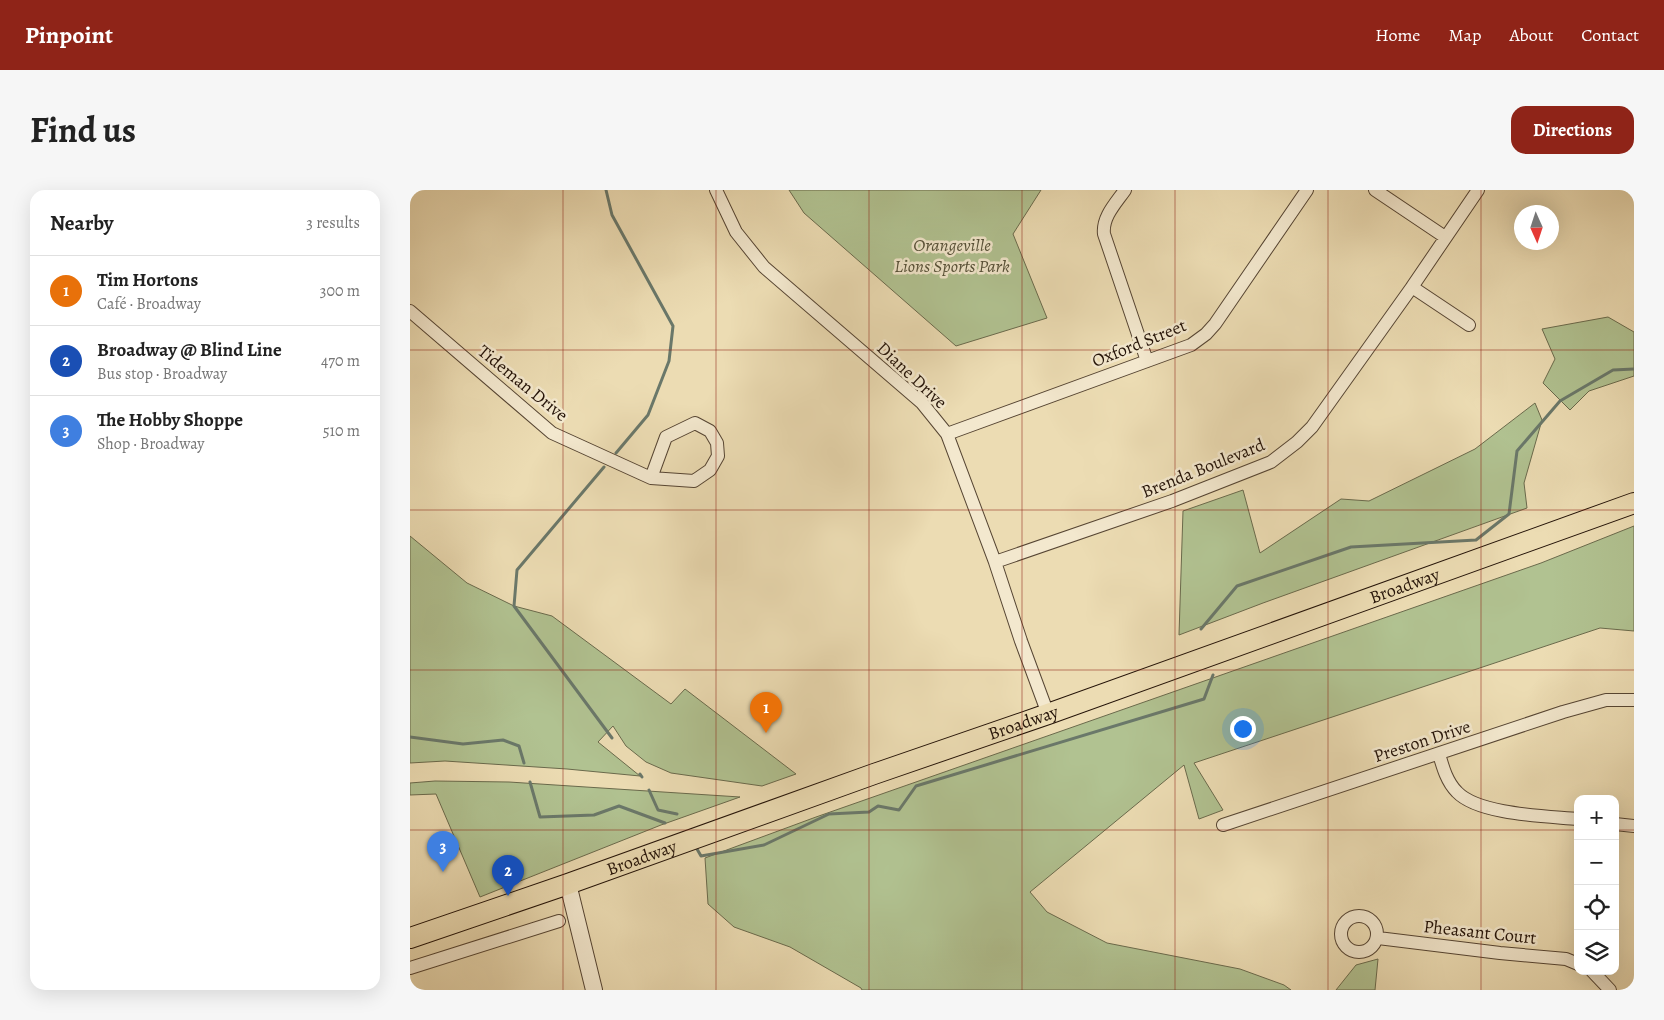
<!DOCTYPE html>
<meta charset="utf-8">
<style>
:root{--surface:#fff;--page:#f6f6f6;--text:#222;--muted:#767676;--line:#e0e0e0;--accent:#8f2418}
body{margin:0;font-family:Alegreya,serif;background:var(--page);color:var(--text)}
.controls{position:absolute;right:15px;bottom:15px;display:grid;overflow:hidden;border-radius:10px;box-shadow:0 5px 20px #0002}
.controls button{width:45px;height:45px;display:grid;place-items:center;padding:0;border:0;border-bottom:1px solid var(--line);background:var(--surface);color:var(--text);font:25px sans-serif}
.compass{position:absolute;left:1104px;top:15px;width:45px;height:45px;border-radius:50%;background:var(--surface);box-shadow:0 5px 20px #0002;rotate:177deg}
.you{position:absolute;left:832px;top:538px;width:18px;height:18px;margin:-12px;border:4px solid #fff;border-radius:50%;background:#1a73e8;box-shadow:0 0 0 8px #1a73e833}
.badge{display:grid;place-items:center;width:32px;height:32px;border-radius:50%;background:var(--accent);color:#fff;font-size:16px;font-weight:700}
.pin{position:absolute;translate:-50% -41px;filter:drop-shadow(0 1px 2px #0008)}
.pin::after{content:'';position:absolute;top:26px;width:18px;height:15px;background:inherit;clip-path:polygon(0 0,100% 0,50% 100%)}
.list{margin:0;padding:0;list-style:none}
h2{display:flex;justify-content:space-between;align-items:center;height:65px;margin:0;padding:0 20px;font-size:21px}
h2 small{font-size:16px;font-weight:400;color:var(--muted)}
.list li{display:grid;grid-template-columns:32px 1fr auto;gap:15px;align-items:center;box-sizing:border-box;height:70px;padding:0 20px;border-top:1px solid var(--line)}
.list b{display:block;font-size:19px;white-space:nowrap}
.list p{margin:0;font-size:16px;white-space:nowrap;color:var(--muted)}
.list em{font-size:16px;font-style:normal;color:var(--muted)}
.icon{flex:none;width:28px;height:28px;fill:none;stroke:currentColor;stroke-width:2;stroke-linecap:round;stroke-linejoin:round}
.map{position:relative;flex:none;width:1224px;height:800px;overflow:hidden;border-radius:15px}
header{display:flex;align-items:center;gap:30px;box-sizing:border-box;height:70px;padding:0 25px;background:var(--accent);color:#fff}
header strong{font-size:24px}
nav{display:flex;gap:28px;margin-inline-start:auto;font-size:18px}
.intro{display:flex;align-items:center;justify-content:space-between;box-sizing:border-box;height:120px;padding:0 30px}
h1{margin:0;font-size:35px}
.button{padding:12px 22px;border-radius:15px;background:var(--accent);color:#fff;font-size:18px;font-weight:700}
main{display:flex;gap:30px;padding:0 30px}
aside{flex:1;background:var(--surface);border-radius:15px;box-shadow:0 5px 20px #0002}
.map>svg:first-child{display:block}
.green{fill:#b1c291;stroke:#6a6a4c}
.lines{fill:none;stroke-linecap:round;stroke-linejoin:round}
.stream{stroke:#6a786a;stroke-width:3}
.minor-casing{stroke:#564533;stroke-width:14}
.tertiary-casing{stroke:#564533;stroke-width:18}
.primary-casing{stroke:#241308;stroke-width:22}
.minor{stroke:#f3e8ce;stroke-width:12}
.tertiary{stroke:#f3e8ce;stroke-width:16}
.primary{stroke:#ecdcb3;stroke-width:20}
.grid{fill:none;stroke:#8f2418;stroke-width:1;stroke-opacity:0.55}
.labels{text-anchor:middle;stroke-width:5;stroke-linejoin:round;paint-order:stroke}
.park-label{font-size:18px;font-style:italic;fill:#555038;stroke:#f3e8ce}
.street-label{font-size:18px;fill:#241308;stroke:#f3e8ce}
</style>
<header>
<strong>Pinpoint</strong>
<nav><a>Home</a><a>Map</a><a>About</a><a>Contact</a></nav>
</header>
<div class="intro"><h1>Find us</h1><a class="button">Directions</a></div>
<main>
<aside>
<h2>Nearby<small>3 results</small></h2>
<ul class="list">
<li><span class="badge" style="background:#e8710a">1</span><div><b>Tim Hortons</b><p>Café · Broadway</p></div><em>300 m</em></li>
<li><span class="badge" style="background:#1a4fb4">2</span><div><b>Broadway @ Blind Line</b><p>Bus stop · Broadway</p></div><em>470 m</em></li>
<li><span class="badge" style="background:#3f7fe0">3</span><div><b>The Hobby Shoppe</b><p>Shop · Broadway</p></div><em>510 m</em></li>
</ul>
</aside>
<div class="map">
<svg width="1224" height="800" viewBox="0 0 1224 800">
<rect width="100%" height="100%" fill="#ecdcb3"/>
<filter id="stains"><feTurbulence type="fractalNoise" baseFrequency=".004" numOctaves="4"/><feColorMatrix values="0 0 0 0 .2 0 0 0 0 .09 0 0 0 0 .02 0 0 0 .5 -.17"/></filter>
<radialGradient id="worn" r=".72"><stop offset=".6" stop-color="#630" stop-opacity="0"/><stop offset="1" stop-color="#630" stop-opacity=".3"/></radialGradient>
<!-- green -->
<path class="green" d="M379,0h252l-28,44 34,84 -91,28 -152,-133z
M1198,127l26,15v44l-45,15 -19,19 -27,-27 12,-24 -13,-30z
M1125,213l7,17 -18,63 3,25 -264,95 -84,32 4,-124 60,-21 17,63 81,-54 28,2 106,-52z
M1224,336v105l-34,-3 -406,135 29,47 -24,9 -15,-54 -154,127 17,20 60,31 133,26 44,16 7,5h-429l-1,-2 -71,-41 -56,-20 -26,-23 -3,-46 111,-41 725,-254z
M0,346l57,47 47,23 38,10 119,88 14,-15 111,85 -34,12 -91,-13 -25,-11 -20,-16 -13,-20 -15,16 42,34 -73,-7 -122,-8 -35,2z
M25,591l74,1 231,15 -79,28 -181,72 -44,-103 -26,1v-12z
M968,769l-3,31h-39l20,-25z"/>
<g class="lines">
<!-- stream -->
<path class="stream" d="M196,0l6,25 61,111 -4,35 -21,54 -32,38
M194,277l-87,103 -3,36 98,132
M791,439l36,-43 114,-39 125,-7 33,-26 8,-63 43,-50 53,-31 21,-1
M0,547l53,7 40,-4 16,6 5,17
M230,584l2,3
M120,592l10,35 54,-2 25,-9 46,17
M239,600l9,20 19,4
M287,659l4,7 63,-11 65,-31 40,-2 9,-6 21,4 17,-24 288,-87 9,-24"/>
<!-- minor casing -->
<g class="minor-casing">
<path id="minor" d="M306,0l20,42 28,35 158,136 25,31 48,128 26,79 27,73
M715,0c-9,13 -23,27 -21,44l43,127
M965,0l70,47
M1002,97l57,38
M0,121l142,122 99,45 43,3 16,-11 8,-14 -1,-13 -7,-12 -15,-8 -29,14 -15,41
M537,244l244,-89 15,-11 9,-10 92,-134
M585,372l177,-61 99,-39 26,-20 15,-15 100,-140 66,-97
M1029,564c4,14 8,28 18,38 22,23 90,24 121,27
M1205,634l19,2
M813,635l340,-113 43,-12h28
M931 744a18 18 0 1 1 36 0a18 18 0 1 1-36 0Z
M968,748l122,15 66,6 12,5
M0,778l149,-47
M1182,781l18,19"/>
</g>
<!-- tertiary casing -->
<g class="tertiary-casing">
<path id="tertiary" d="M158,694l26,106"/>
</g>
<!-- primary casing -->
<g class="primary-casing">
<g id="primary">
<path id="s1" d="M0,748l158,-54 306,-110 174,-60 586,-211"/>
</g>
</g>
<!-- minor -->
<use href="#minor" class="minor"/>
<!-- tertiary -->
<use href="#tertiary" class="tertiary"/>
<!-- primary -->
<use href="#primary" class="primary"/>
</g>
<!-- grid -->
<path class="grid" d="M153,0v800M306,0v800M459,0v800M612,0v800M765,0v800M918,0v800M1071,0v800M0,160h1224M0,320h1224M0,480h1224M0,640h1168M1205,640h19"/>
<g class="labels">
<!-- park labels -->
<g class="park-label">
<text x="542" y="61">Orangeville<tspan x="542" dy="21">Lions Sports Park</tspan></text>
</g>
<!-- street labels -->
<g class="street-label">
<text transform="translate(729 153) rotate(-22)" y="6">Oxford Street</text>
<text transform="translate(502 185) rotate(43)" y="6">Diane Drive</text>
<text transform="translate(113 193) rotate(39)" y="6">Tideman Drive</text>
<text transform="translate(793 278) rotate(-22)" y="6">Brenda Boulevard</text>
<text dy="6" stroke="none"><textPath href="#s1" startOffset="1055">Broadway</textPath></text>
<text dy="6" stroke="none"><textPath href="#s1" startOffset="650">Broadway</textPath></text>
<text transform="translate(1012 551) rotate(-18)" y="6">Preston Drive</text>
<text dy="6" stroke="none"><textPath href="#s1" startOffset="245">Broadway</textPath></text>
<text transform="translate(1070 742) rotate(6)" y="6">Pheasant Court</text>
</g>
</g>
<rect width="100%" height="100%" filter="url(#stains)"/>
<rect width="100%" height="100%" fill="url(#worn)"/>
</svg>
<div class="controls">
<button>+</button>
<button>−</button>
<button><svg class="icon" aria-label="locate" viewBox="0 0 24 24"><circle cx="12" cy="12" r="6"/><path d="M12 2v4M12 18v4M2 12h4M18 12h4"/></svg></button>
<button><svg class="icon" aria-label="layers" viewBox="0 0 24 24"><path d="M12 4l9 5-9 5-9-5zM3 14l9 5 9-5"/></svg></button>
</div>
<svg class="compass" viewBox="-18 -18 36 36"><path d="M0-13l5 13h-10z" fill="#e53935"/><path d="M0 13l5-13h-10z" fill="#767676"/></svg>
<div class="you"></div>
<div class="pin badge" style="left:356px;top:543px;background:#e8710a">1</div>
<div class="pin badge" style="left:98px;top:706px;background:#1a4fb4">2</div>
<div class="pin badge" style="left:33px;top:682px;background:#3f7fe0">3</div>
</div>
</main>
